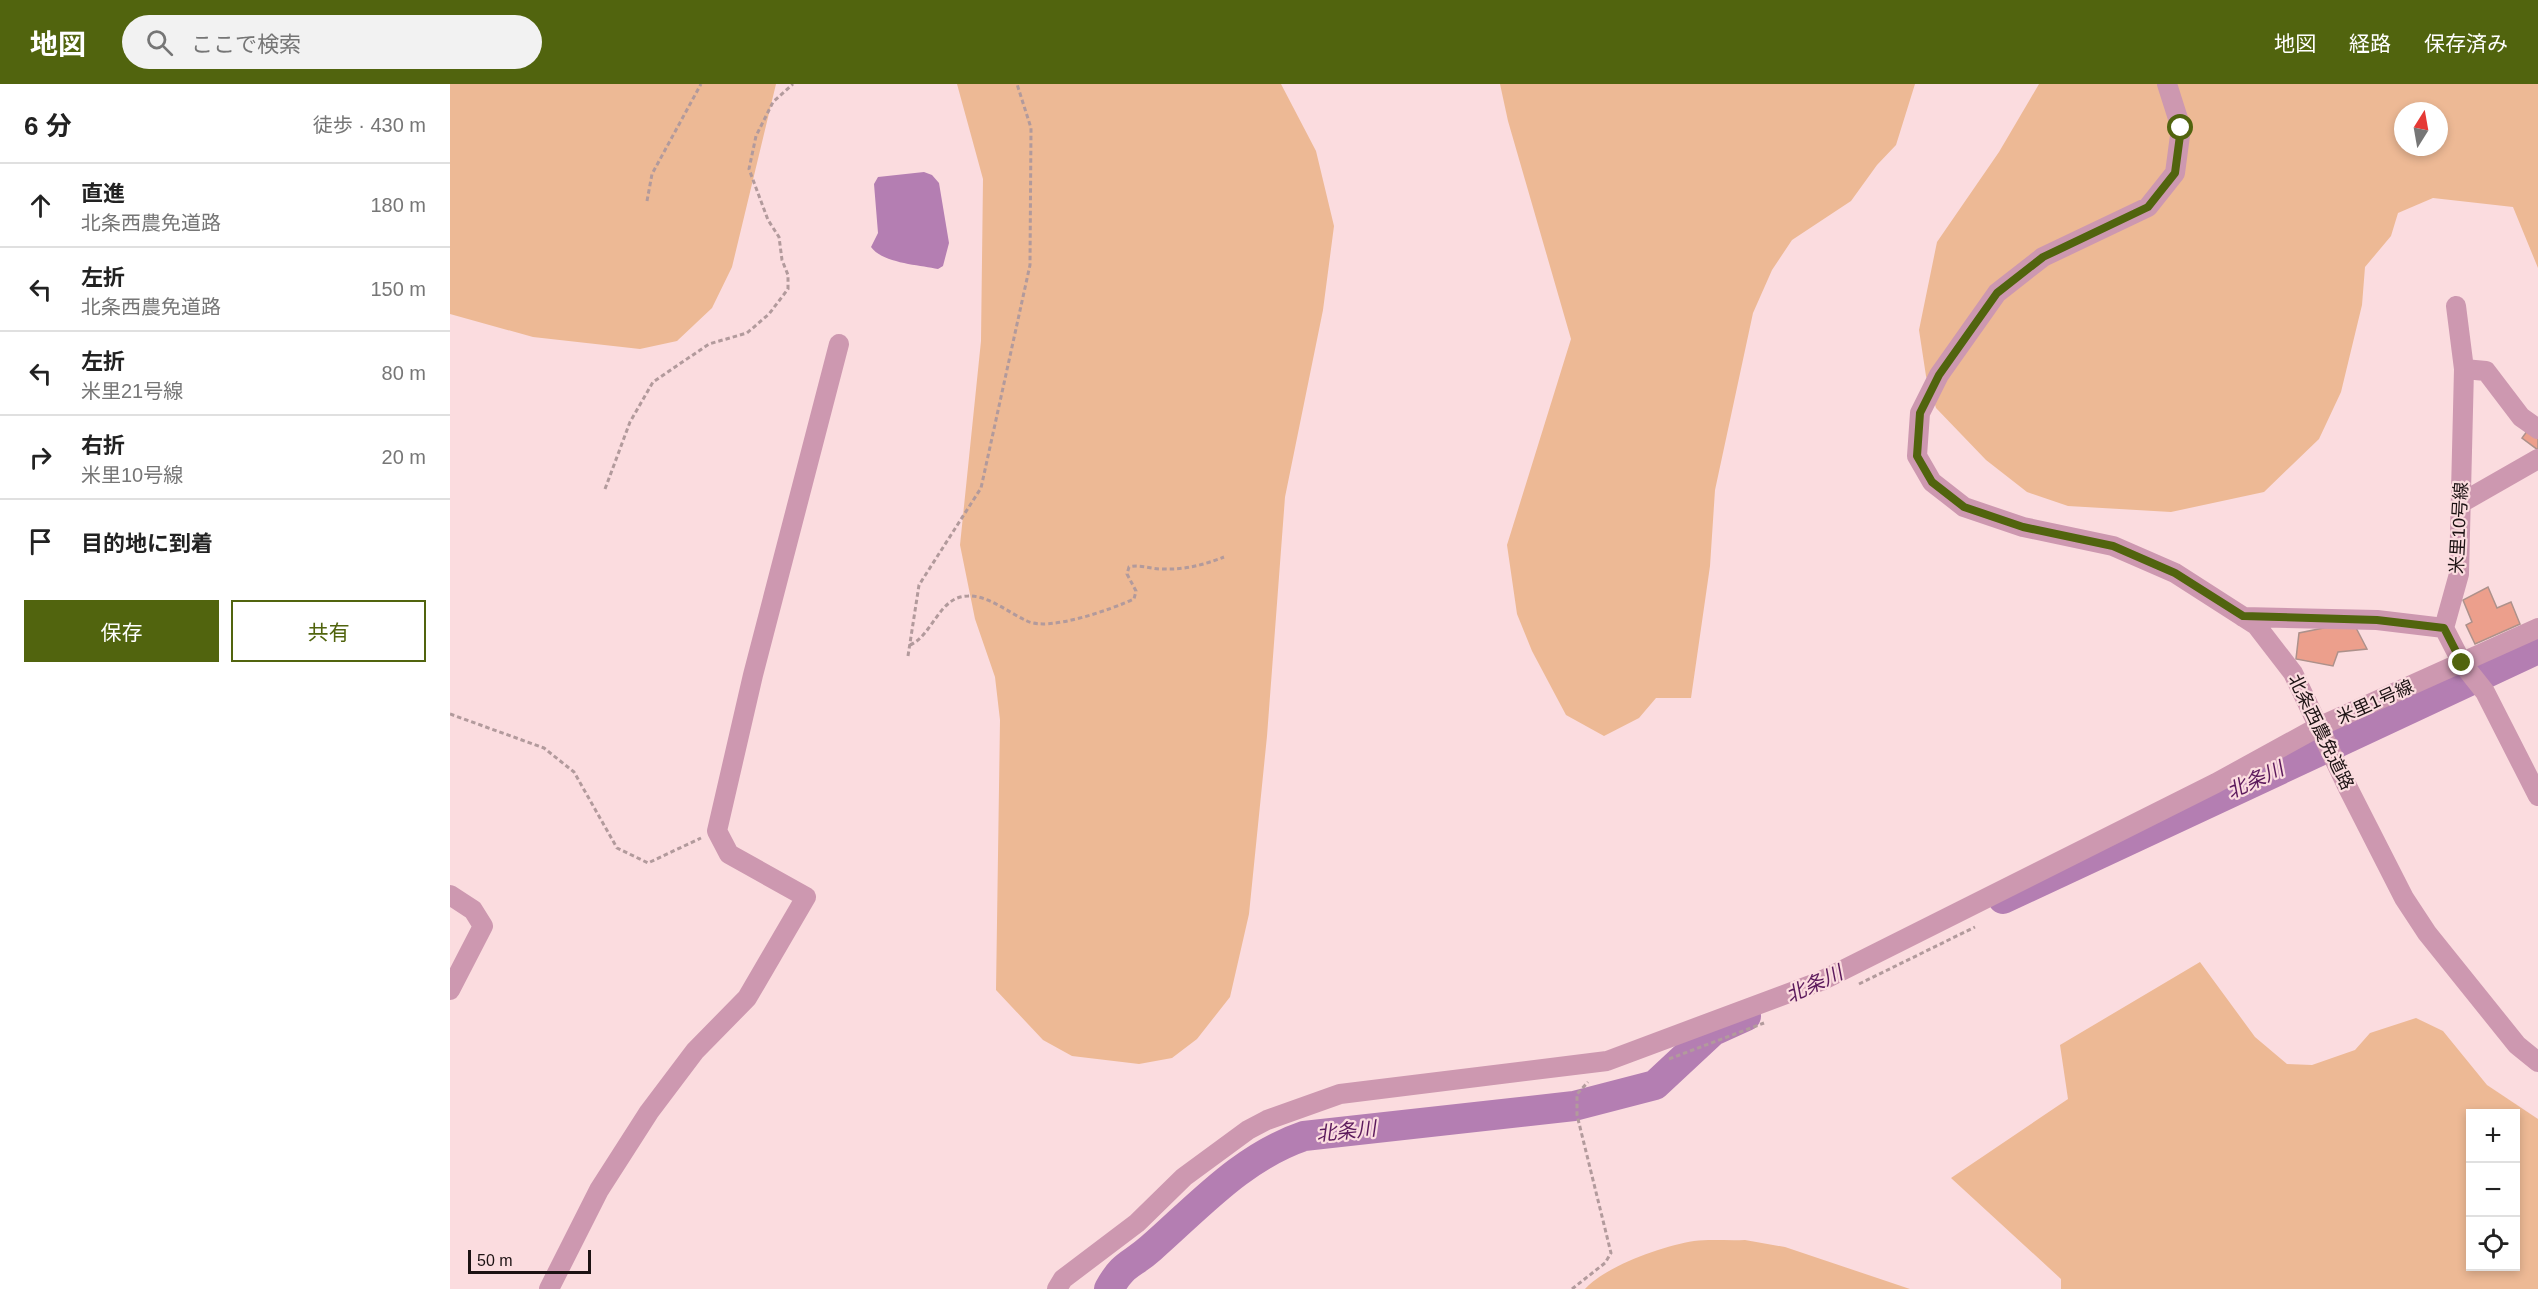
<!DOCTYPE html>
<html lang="ja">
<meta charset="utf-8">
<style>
:root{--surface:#fff;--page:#f2f2f2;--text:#222;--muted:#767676;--line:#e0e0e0;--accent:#51640e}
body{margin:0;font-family:Helvetica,"Noto Sans JP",sans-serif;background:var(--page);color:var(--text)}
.controls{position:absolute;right:18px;bottom:18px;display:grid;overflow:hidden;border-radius:0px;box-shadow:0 3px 9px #0003}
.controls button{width:54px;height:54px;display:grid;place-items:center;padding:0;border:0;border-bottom:2px solid var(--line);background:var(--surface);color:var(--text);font:30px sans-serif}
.compass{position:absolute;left:1944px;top:18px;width:54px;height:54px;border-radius:50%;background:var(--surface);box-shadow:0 3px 9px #0003;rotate:11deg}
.scale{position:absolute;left:18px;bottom:15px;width:123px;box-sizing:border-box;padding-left:6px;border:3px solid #1c1213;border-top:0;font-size:16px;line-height:21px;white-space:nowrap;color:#1c1213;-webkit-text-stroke:4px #fbdcdf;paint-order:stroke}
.stop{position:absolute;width:18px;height:18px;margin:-14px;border:4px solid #51640e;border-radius:50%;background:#fff}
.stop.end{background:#51640e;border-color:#fff;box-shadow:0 2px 6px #0008}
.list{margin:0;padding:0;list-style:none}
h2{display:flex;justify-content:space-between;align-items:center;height:78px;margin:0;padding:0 24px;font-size:26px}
h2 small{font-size:20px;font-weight:400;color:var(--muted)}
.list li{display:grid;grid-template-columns:39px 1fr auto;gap:18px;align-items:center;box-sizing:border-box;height:84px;padding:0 24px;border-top:2px solid var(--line)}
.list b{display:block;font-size:22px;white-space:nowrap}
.list p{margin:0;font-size:20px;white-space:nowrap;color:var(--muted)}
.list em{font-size:20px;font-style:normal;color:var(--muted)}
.actions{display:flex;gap:12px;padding:18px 24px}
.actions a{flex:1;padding:14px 0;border:2px solid var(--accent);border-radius:0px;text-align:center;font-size:21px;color:var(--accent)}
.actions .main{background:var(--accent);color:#fff}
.icon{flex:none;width:33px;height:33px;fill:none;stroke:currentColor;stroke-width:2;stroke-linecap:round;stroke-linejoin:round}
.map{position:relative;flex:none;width:2088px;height:1205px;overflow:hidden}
header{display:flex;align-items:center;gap:36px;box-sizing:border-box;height:84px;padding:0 30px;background:var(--accent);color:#fff}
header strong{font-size:28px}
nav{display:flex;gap:33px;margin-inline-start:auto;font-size:21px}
.search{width:420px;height:54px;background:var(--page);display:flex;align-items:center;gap:15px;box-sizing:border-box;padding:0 21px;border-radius:33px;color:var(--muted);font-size:22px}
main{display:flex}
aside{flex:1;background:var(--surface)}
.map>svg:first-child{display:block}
.green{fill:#edb995;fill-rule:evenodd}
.water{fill:#b47eb2}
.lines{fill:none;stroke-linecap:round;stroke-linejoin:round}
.river{stroke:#b47eb2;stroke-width:30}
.building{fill:#ec9f8c;stroke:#ad918b;stroke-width:1.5}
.path{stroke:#b29a9c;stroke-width:3;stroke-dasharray:4.5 3;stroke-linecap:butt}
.minor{stroke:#cd98b0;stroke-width:20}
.route{stroke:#51640e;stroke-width:8}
.labels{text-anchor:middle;stroke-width:4.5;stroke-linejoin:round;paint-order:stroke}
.street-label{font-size:18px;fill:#1c1213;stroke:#fbdcdf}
.water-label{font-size:20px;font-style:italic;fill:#5c1a5c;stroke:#fbdcdf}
</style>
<header>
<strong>地図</strong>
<div class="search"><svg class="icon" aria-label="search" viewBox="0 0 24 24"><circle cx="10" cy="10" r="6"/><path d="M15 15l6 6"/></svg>ここで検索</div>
<nav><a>地図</a><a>経路</a><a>保存済み</a></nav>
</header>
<main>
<aside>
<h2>6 分<small>徒歩 · 430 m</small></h2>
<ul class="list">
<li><svg class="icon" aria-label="ahead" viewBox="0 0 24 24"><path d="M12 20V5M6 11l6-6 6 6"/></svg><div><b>直進</b><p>北条西農免道路</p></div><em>180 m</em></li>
<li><svg class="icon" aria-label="left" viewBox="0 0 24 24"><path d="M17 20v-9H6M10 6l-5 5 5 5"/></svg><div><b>左折</b><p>北条西農免道路</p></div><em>150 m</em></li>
<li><svg class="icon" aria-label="left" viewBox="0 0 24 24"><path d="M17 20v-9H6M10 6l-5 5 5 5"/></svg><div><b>左折</b><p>米里21号線</p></div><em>80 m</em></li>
<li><svg class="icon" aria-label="right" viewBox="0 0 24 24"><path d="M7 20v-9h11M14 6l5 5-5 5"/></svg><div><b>右折</b><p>米里10号線</p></div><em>20 m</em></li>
<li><svg class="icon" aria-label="arrive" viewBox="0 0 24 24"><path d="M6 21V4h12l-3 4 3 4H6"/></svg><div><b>目的地に到着</b></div></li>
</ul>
<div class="actions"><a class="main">保存</a><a>共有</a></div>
</aside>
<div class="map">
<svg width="2088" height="1205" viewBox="0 0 2088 1205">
<rect width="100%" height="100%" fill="#fbdcdf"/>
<!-- green -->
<path class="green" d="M0,0h326l-44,183 -20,41 -35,33 -37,8 -107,-12 -83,-23z
M507,0h324l35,67 18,75 -11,84 -38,187 -18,239 -18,178 -19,83 -33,42 -25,19 -33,6 -67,-8 -29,-16 -47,-50 4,-270 -5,-43 -20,-58 -15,-74 21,-204 2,-162z
M1050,0h415l-19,61 -19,20 -26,36 -59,39 -20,30 -19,43 -38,177 -5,76 -19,132h-35l-17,20 -35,18 -38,-21 -34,-64 -15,-37 -10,-69 64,-206 -63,-218z
M1589,0h499v184l-25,-61 -80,-9 -35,15 -7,23 -26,31 -3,38 -21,87 -22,47 -55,53 -93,20 -103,-6 -41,-14 -41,-32 -50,-52 -10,-32 -7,-46 18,-88 62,-90zM1953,27h36v36h-36z
M1750,878l55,75 32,27 25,1 43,-15 15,-17 46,-15 27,13 44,54 51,34v170h-477v-10l-110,-101 117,-79 -8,-54zM2020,1030h46v152h-46z
M1295,1156l40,7 125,42h-325c21,-23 77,-43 109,-48 17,-2 35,0 51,-1z"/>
<!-- water -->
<path class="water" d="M474,88l8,3 7,8 10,60 -6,23 -5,3c-19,-4 -56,-6 -67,-22l7,-14 -4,-49 4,-7z"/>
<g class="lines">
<!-- river -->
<path class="river" d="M1553,815l535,-250
M659,1205c15,-27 22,-23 42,-41 48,-42 91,-91 153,-112l270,-30 81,-21 58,-54 33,-15"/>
</g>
<!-- building -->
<path class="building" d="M2080,343l8,6v17l-16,-12z
M2038,503l9,21 14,-6 9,22 -45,20 -9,-19 6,-3 -9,-22z
M1903,538l14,27 -29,3 -5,14 -37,-7 3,-26z"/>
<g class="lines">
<!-- path -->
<path class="path" d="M197,117l5,-27 49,-90
M155,405l25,-67 23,-40 56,-38 38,-11 22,-19 19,-25v-14l-6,-15 -3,-23 -11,-17 -19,-51 7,-33 17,-34 20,-18
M460,561c23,-10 29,-49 58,-49 20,-1 41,17 59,25 22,11 85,-12 107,-22l2,-8 -9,-17 2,-7c12,-3 21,2 33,2 23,1 41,-4 62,-12
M458,572l11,-71 62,-97 49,-223 1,-137 -14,-44
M0,630l94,34 30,24 43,76 31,15 53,-25
M1409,900l116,-57
M1219,975l95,-36
M1122,1205l33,-26 6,-10 -34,-138v-21l11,-12"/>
<!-- minor -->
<path class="minor" d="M1717,0l14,44 -6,45 -27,34 -105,50 -46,36 -58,82 -19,38 -3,43 15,26 32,25 59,20 90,19 62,27 81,52 37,48 56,117 55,108 23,35 90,112 21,17
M2006,222l8,63 -5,205 -15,54 18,35 23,29 53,104
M2014,285l22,2 35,46 17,12
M2011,419l77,-44
M1793,533l134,3 67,8
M0,811l23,15 10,16 -33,64
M99,1205l50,-99 50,-78 46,-61 52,-53 59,-101 -77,-43 -12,-23 36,-156 86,-331
M607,1205l6,-10 74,-56 47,-46 64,-47 19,-10 73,-26 267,-33 214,-80 395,-198 102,-56 220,-99"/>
</g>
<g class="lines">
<!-- route -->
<path class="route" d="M1731,44l-6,45 -27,34 -105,50 -46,36 -58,82 -19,38 -3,43 15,26 32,25 59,20 90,19 62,27 68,43 134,4 67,8 18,35"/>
</g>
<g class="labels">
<!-- street labels -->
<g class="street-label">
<text transform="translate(2009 444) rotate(-87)" y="6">米里10号線</text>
<text transform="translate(1925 618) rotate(-24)" y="6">米里1号線</text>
<text transform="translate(1871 648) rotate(64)" y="6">北条西農免道路</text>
</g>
<!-- water labels -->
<g class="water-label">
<text transform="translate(1805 696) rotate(-25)" y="7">北条川</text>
<text transform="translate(1364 900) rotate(-25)" y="7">北条川</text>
<text transform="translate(896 1047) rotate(-6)" y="7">北条川</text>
</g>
</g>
</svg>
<div class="controls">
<button>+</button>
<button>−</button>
<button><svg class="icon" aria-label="locate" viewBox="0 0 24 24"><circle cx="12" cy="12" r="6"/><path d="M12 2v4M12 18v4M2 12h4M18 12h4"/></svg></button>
</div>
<svg class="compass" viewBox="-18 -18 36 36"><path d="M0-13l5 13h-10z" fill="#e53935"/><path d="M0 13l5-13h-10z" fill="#767676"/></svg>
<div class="scale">50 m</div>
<div class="stop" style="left:1731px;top:44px"></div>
<div class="stop end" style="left:2012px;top:579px"></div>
</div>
</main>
